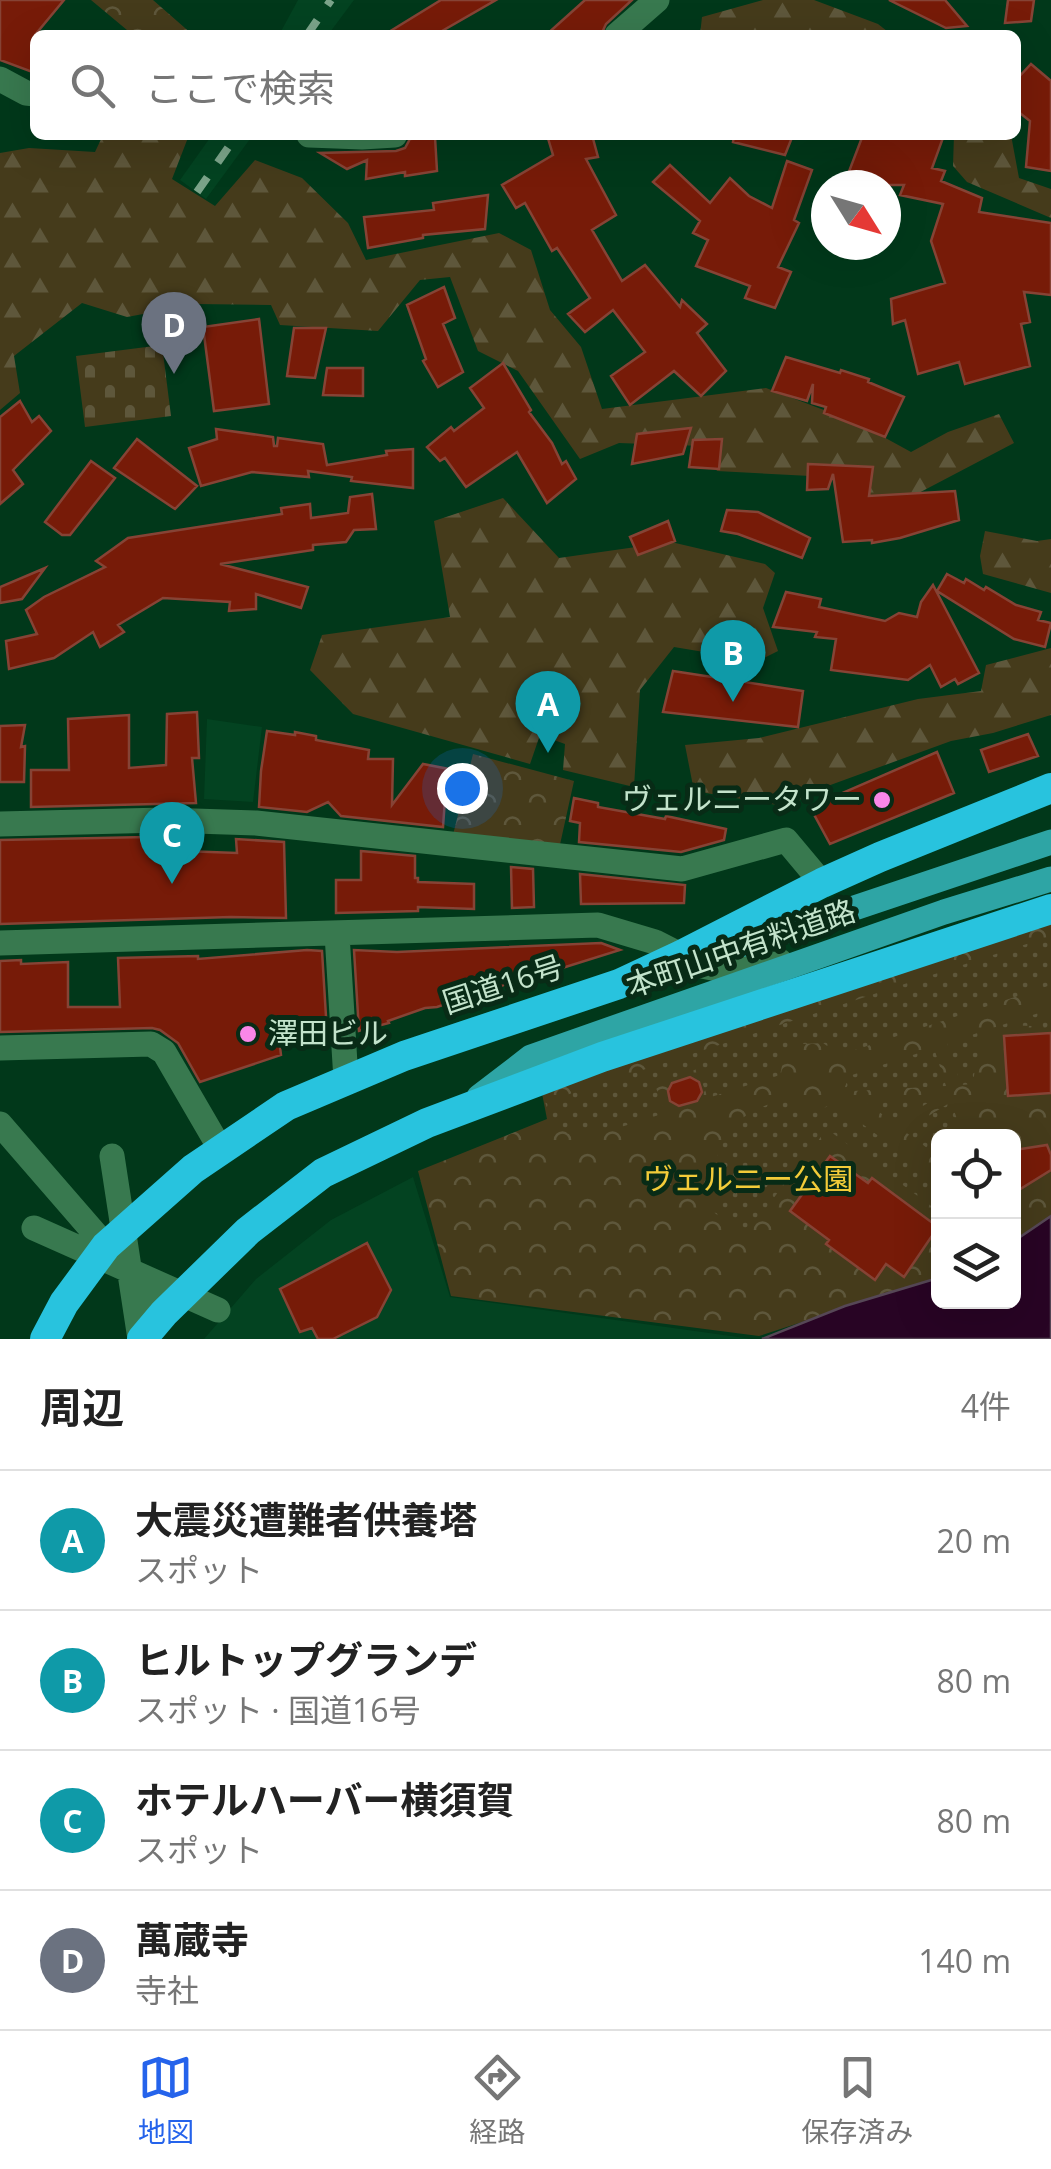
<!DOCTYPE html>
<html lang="ja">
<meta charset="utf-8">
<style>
:root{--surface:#fff;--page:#f6f6f6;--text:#222;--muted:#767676;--line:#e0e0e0;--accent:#2563eb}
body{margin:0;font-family:"Open Sans","Noto Sans JP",sans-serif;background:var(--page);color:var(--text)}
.controls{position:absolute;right:30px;bottom:30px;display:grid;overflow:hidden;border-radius:15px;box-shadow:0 10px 40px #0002}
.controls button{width:90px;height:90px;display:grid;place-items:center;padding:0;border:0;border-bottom:2px solid var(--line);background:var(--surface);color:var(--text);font:50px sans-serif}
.compass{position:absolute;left:811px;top:170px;width:90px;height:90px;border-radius:50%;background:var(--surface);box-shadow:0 10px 40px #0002;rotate:127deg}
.you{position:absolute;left:462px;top:788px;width:35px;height:35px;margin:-25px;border:8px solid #fff;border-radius:50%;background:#1a73e8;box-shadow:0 0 0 15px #1a73e833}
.badge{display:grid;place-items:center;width:65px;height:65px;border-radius:50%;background:var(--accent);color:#fff;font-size:32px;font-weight:700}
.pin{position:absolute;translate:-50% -82px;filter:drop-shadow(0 2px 5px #0008)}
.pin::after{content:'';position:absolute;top:52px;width:35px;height:30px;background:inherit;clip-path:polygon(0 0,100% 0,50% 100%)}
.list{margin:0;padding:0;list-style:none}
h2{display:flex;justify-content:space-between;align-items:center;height:130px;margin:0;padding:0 40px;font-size:42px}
h2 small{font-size:32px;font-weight:400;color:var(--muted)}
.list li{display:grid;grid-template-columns:65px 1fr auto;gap:30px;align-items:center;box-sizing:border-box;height:140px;padding:0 40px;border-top:2px solid var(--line)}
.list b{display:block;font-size:38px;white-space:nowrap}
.list p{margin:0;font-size:32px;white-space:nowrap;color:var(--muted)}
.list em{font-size:32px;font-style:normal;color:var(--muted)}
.icon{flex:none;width:55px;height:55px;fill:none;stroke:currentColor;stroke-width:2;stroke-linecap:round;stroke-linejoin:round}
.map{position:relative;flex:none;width:1051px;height:1339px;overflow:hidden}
.search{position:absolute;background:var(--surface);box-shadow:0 10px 40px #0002;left:30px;right:30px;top:30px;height:110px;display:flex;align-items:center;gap:25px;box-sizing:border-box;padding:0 35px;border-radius:15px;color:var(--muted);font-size:38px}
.sheet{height:690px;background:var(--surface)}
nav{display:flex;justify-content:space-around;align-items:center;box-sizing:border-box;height:140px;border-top:2px solid var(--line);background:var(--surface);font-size:28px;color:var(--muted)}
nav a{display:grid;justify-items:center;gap:5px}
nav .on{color:var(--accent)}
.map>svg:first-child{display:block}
.built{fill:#034321}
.forest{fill:url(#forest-firs)}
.cemetery{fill:url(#cemetery-stones)}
.park{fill:url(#park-crowns)}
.garden{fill:url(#garden-dots)}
.water{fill:#280424;stroke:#564756;stroke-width:2.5}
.building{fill:#771b08;stroke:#864335;stroke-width:2.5}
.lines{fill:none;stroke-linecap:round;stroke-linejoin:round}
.minor{stroke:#38794f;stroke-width:25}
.major{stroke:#2ea5a5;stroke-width:25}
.highway{stroke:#28c3de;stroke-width:30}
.rail{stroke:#7ba48a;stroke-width:8;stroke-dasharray:18 18;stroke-linecap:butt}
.poi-dot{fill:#f987e8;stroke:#082b16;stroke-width:4}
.labels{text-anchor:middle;stroke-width:10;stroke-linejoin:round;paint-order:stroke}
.poi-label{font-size:30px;fill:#c3e3cb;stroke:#082b16;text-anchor:end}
.street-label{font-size:30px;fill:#c3e3cb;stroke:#082b16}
.park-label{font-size:30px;fill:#f2cb39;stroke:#082b16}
</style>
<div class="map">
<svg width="1051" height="1339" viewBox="0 0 1051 1339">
<defs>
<pattern id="forest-firs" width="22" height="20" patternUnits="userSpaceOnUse" patternTransform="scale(2.5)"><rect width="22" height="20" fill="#453b1b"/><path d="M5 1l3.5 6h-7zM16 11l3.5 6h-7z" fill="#5e573b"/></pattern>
<pattern id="cemetery-stones" width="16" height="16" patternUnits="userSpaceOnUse" patternTransform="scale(2.5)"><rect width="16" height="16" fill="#453b1b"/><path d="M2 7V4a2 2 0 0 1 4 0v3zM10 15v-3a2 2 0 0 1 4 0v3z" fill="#5e573b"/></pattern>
<pattern id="park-crowns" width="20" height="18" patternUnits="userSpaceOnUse" patternTransform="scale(2.5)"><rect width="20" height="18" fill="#453b1b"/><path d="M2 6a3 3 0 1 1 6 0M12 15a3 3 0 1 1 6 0" fill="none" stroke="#5e573b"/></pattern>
<pattern id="garden-dots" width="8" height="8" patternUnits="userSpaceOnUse" patternTransform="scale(2.5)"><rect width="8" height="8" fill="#453b1b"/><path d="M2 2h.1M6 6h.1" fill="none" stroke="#5e573b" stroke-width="1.8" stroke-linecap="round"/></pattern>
</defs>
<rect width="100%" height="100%" fill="#01381a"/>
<!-- built -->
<path class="built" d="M298,0h56l-26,35h-49z
M212,135h41l-47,64 -26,-19z
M207,719l55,8 -9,75 -49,-3z
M413,1177l37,120 302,42h-548l52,-60 75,-59z"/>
<!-- forest -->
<path class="forest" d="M763,0h51l64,24 14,11h-192l2,-18z
M103,135h86l-17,44 43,27 40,-46 47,18 46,45 18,37 133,-27 32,17 19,60 31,37 21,62 164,-21 92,35 53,29 37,-20 51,-18 15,29 -122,64 -62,-30 -113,-6 -15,-25 -83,-3 -39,16 -62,-88 -40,-20 -28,-74 -30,3 -42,51 -98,-6 -9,-20 -74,-1 -70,13 -45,-14 -68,53 6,37 -20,17v-257l29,-5 66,4z
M954,135h57l8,43 32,11v29l-84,-36 -14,-16z
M503,498l56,60 112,-16 94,22 10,9 -12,35 15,43 -20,10 -84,-14 -34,43 -6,97 -71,-17 2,-26 -25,-9 -10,29 -177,-50 -43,-44 12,-35 128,-18 -16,-96z
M985,531l52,10 14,-2v54l-68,-19 -3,-18z
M1051,648v67l-58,18 -42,8 -148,54 -8,13 -101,-17 -9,-46 74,-7 159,-39 63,-8 5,-26z"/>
<!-- cemetery -->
<path class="cemetery" d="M162,345l9,71 -86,11 -9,-71z"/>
<!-- park -->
<path class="park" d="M91,0h62l40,35h-60z
M473,754l101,27 -15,68 -107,-10z
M1051,923v293l-37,25v-105h-76v142l-179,58 -308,-40 -33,-125 129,-52 -6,-31z"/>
<!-- garden -->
<path class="garden" d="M1051,936v49l-211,70 -17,-12 -21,1 -18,13 -4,18 -72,23 -11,-29 -42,16 10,28 -66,21c-11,-9 -20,-6 -31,0l-13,-15 -4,1 -6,-18z
M1051,1009v19c-21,-3 -46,-5 -63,8l-14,1v15l6,1 -5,15 -2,16 -12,1 -14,-42z
M934,1048l12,38 -93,5 -8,-4 4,-11z
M786,1097c16,13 29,17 48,6l104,77v31l-111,-82 -82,106 -33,-24c2,-6 7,-16 8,-22 0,-2 -3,-14 -3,-16 -3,-48 32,-61 69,-76z
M933,1100l-39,23 -27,-20z
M951,1102l12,34h-25v20l-34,-25z"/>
<!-- water -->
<path class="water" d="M1051,1216v123h-289l83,-33 93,-28v24h76v-61z"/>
<!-- building -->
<path class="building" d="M0,0h64l-29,35v38l-35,-13z
M441,0h55l-61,35h-51z
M585,0h47l-26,24 -5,11h-55z
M889,0h56l22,26 -21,2z
M1008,0h26l-3,21 -26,2z
M1031,64l20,17v90l-25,-4 4,-46 -14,-11v-30z
M547,135h45l6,22 -12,2 30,56 -24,15 30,51 23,-16 35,42 2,-7 25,24 -10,9 29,38 -25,25 -27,-25 -44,34 -19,-29 34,-24 -32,-42 -28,22 -17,-18 22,-16 -33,-50 -5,3 -27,-48 -9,5 -14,-23 51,-30z
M734,135h59l-8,20 -52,-13z
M863,135h81l-12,33 13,3 -4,10 41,17 -3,14 72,11v72l-27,-3 6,30 -9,2 9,42 -65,18 -6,-22 -41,12 -13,-54 -12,4 -2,-25 54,-16 -14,-42 12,-37 -43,-9 4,-10h-29l-27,-11z
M435,137l2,34 -32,5v-4l-39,7 1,-19 -20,9 -27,-16 76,-2 9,-3 5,-9z
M787,161l25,9 -18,50 5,3 -21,44 13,5 -16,36 -30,-10 5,-12 -54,-20 12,-26 -15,-7 7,-12 -47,-39 17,-17 40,38 20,-25 19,18 23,12z
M488,195l-3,34 -62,6v3l-55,10 -4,-31 70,-7 -1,-7z
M444,287l11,31 -12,6 20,48 -25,15 -15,-26 3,-2 -19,-54z
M259,319l10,85 -55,7 -11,-84z
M294,328h32l-11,50 -28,-2z
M786,357l54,16 1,-3 28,9 -1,3 36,15 -19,40 -61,-24 2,-6 -14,-4 1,-19 -6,17 -35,-10z
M503,363l28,47 -2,2 23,31 10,21 4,-3 10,18 -29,24 -30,-51 -51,35 -21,-29 -5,3 -13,-14 24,-20 3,4 30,-23 -14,-20z
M327,368h36v28l-40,-1z
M20,401l12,21 7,-6 12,15 -38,39 10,14 -23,20v-87z
M691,428l-8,26 -51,10 5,-30z
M216,429l57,8 1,9h3l1,-8 45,6 4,21 60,-10 -1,-4 27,-2v39l-62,-7 1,-4 -44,-6 1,6 -57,-5 -51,14 -12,-38 28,-9z
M137,439l60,47 -22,23 -61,-41z
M722,439l-3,30 -30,-2 4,-27z
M91,461l24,17 -45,57h-8l-17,-13z
M808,464l65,3 -4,29 86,-5 4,29 -59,18 -28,5v-3l-29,2 -10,-68 -5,15 -21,1z
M372,494l4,35 -22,1 -8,12 -33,3v5l-93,14 88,23 -7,21 -45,-14v15l-27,2 1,-9 -67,-4 -45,27 6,7 -24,15 -7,-15 -39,26 -45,11 -3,-28 31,-7 -11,-24 18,-13 61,-30 -9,-6 32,-23 154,-24 -1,-6 29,-4 1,14 37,-5 2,-16z
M727,510l31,2 52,26 -8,20 -64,-24 -17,-3z
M668,521l7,20 -37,14 -8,-18z
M45,568l-23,31 -22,4v-16z
M947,574l17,9 2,-4 18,11 2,-3 30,18 25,7 -3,8 13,3 -6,24 -31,-8 -77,-48z
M933,585l46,88 -21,11 -3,-5 -14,8 -11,-22 -22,15 -77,-10 5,-31 -21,-2 2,-5 -44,-5 13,-35 35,7 -2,8 66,14 14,-8 18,4 4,-15z
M673,671l130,20 -5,36 -135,-15z
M197,712l2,46h-7l4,45 -165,4v-37h38l-1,-51 61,-4v53l37,-3 1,-51z
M25,725l-4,22 4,-1 -1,36h-24v-56z
M267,731l28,4v-3l21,4v4l53,10 -1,9h25l-1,46 31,-41 31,6 -9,29 -2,28 -102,-11 -13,-14 -21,10 -48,-5 2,-36z
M1028,734l10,22 -49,16 -8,-22z
M937,752l17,41 -124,51 -20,-37z
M574,798l24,5v4l67,12 1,-3 60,13 -2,11 -43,12 -102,-10 1,-19 -10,-2z
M146,837l-2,10 38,-4 1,8 54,2 -1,-14 48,3 2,76 -55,-1 -231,7v-84z
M361,851l54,5v22h3v4l56,2v25l-56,-2v4l-82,2v-33h25z
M511,867l22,2 1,38 -22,1z
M580,874l105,11 -1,18 -103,1z
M601,943l19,7 -61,19 -45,10 -14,8h-4l-59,20 -12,1 -37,13 1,2 -30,8 -5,-81 43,2z
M307,950l15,1 5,82 -47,14 1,8 -81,27 -22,-39 -18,-13 -8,-2 -152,4v-71l21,-1v4l47,-2v45h52l-2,-49 80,-2v3z
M1051,1033v60l-43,3 -4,-60z
M690,1077l9,5 3,10 -5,9 -18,5 -9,-5 -2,-10 4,-8z
M1047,1145l4,10v15l-37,23v-43z
M830,1156l38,27 4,-5 66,49 -34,50 -18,-13 -11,16 -49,-36 3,-4 -39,-29z
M367,1243l24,47 -14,27 -44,22h-15l-6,-11 -12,4 -20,-43z"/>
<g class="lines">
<!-- minor -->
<path class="minor" d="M617,35l40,-35
M0,79l26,14 9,1
M309,135l53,2 33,-2
M0,824l164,-4 92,3 426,46 104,-29 36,43
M337,934l9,146
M0,943l598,-18 57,17 47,24 20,4 58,-9
M0,1048l151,-4 13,8 57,98
M0,1124l164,189
M112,1156l28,183
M34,1228l184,82"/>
<!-- major -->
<path class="major" d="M696,953l54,-10 301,-101
M479,1097l52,-40 413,-145 107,-33"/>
<!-- highway -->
<path class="highway" d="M45,1339l19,-36 42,-57 87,-77 93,-63 118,-50 215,-72 62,-29 141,-72 58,-26 171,-69
M142,1339l22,-26 84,-82 75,-58 104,-50 175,-66 449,-148"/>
<!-- rail -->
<path class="rail" d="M307,35l24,-35
M197,192l40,-57"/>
</g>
<!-- markers -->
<g class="poi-dot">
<circle cx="882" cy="800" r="10"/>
<circle cx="248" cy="1034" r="10"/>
</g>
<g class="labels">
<!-- poi labels -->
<g class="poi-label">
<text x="862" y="810">ヴェルニータワー</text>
<text x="268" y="1044" text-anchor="start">澤田ビル</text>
</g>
<!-- street labels -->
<g class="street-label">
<text transform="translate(741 949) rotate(-19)" y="10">本町山中有料道路</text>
<text transform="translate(503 985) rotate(-18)" y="10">国道16号</text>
</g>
<!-- park labels -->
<g class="park-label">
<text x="748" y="1190">ヴェルニー公園</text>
</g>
</g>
</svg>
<div class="controls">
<button><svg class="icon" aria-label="locate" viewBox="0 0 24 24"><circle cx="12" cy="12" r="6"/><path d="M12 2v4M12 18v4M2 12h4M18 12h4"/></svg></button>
<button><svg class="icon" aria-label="layers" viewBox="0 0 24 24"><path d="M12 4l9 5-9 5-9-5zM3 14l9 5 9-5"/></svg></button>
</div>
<svg class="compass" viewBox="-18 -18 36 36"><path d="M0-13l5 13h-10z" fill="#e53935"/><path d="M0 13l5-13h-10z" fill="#767676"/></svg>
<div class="you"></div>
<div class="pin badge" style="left:548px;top:753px;background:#0f9aa8">A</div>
<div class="pin badge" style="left:733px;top:702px;background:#0f9aa8">B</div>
<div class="pin badge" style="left:172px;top:884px;background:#0f9aa8">C</div>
<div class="pin badge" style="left:174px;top:374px;background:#6b7280">D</div>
<div class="search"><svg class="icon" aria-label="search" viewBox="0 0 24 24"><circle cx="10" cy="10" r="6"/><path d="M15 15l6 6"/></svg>ここで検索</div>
</div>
<section class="sheet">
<h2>周辺<small>4件</small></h2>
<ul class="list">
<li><span class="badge" style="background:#0f9aa8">A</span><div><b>大震災遭難者供養塔</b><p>スポット</p></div><em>20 m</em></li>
<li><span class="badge" style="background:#0f9aa8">B</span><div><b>ヒルトップグランデ</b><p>スポット · 国道16号</p></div><em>80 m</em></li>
<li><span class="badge" style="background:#0f9aa8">C</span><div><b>ホテルハーバー横須賀</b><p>スポット</p></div><em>80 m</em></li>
<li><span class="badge" style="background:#6b7280">D</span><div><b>萬蔵寺</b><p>寺社</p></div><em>140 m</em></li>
</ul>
</section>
<nav>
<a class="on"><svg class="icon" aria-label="map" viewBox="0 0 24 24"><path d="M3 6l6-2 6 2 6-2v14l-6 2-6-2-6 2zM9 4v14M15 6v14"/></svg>地図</a>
<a><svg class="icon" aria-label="directions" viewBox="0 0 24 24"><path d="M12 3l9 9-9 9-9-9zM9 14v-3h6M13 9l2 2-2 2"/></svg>経路</a>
<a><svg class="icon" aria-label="saved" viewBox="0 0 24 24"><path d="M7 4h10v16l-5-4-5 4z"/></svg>保存済み</a>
</nav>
